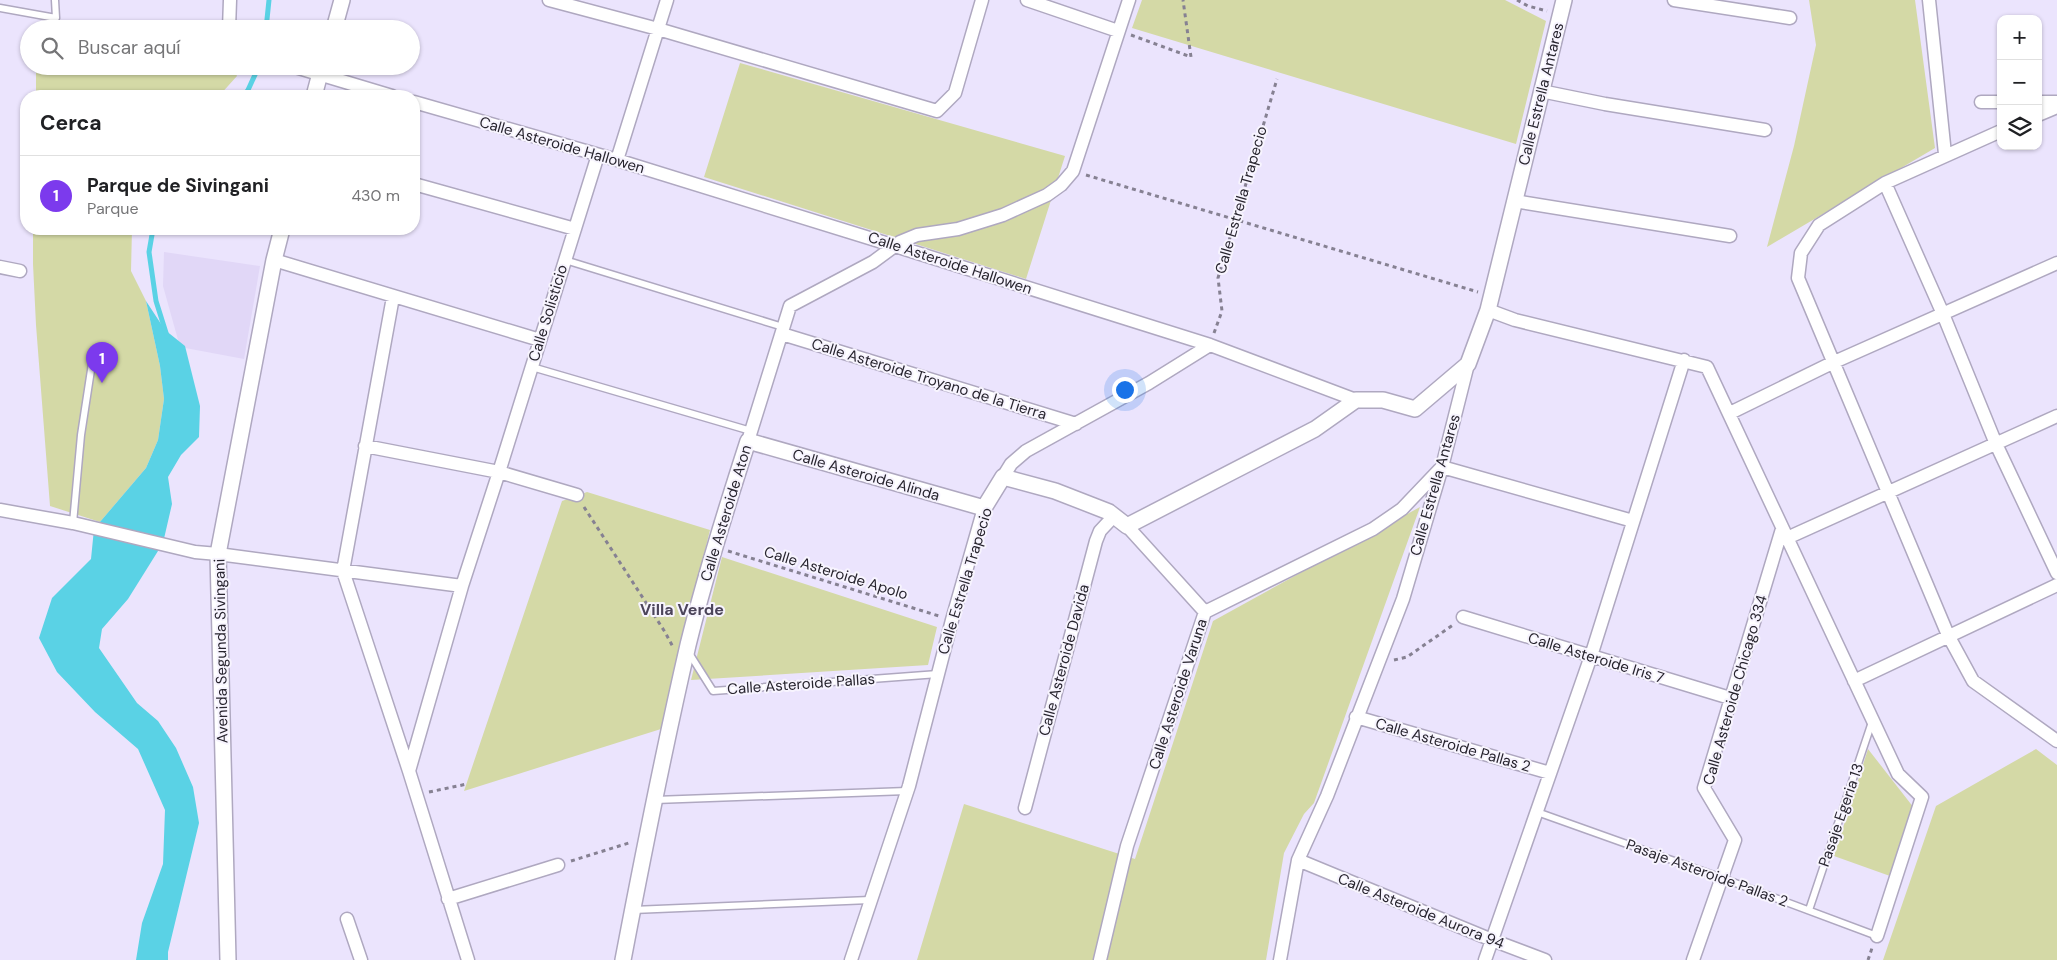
<!DOCTYPE html>
<html lang="es">
<meta charset="utf-8">
<style>
:root{--surface:#fff;--page:#f6f6f6;--text:#202124;--muted:#757577;--line:#e0e0e0;--accent:#7c3aed}
body{margin:0;font-family:"DM Sans",sans-serif;background:var(--page);color:var(--text)}
.controls{position:absolute;right:15px;top:15px;display:grid;overflow:hidden;border-radius:10px;box-shadow:0 1px 4px #0004}
.controls button{width:45px;height:45px;display:grid;place-items:center;padding:0;border:0;border-bottom:1px solid var(--line);background:var(--surface);color:var(--text);font:25px sans-serif}
.you{position:absolute;left:1124px;top:389px;width:18px;height:18px;margin:-12px;border:4px solid #fff;border-radius:50%;background:#1a73e8;box-shadow:0 0 0 8px #1a73e833}
.badge{display:grid;place-items:center;width:32px;height:32px;border-radius:50%;background:var(--accent);color:#fff;font-size:16px;font-weight:700}
.pin{position:absolute;translate:-50% -41px;filter:drop-shadow(0 1px 2px #0008)}
.pin::after{content:'';position:absolute;top:26px;width:18px;height:15px;background:inherit;clip-path:polygon(0 0,100% 0,50% 100%)}
.list{margin:0;padding:0;list-style:none}
h2{display:flex;justify-content:space-between;align-items:center;height:65px;margin:0;padding:0 20px;font-size:21px}
h2 small{font-size:16px;font-weight:400;color:var(--muted)}
.list li{display:grid;grid-template-columns:32px 1fr auto;gap:15px;align-items:center;box-sizing:border-box;height:80px;padding:0 20px;border-top:1px solid var(--line)}
.list b{display:block;font-size:19px;white-space:nowrap}
.list p{margin:0;font-size:16px;white-space:nowrap;color:var(--muted)}
.list em{font-size:16px;font-style:normal;color:var(--muted)}
.icon{flex:none;width:28px;height:28px;fill:none;stroke:currentColor;stroke-width:2;stroke-linecap:round;stroke-linejoin:round}
.map{position:relative;flex:none;width:2057px;height:960px;overflow:hidden}
.search{position:absolute;background:var(--surface);box-shadow:0 1px 4px #0004;left:20px;top:20px;width:400px;height:55px;display:flex;align-items:center;gap:12px;box-sizing:border-box;padding:0 18px;border-radius:28px;color:var(--muted);font-size:19px}
.panel{position:absolute;background:var(--surface);box-shadow:0 1px 4px #0004;left:20px;top:90px;width:400px;height:145px;border-radius:20px}
.map>svg:first-child{display:block}
.built{fill:#e1d7f7}
.green{fill:#d4d9a6}
.water{fill:#5ad2e5}
.lines{fill:none;stroke-linecap:round;stroke-linejoin:round}
.stream{stroke:#5ad2e5;stroke-width:5}
.service-casing{stroke:#afa8c0;stroke-width:9}
.minor-casing{stroke:#afa8c0;stroke-width:15}
.tertiary-casing{stroke:#afa8c0;stroke-width:18}
.path{stroke:#868192;stroke-width:3;stroke-dasharray:4 4;stroke-linecap:butt}
.service{stroke:#fff;stroke-width:6}
.minor{stroke:#fff;stroke-width:12}
.tertiary{stroke:#fff;stroke-width:15}
.labels{text-anchor:middle;stroke-width:4;stroke-linejoin:round;paint-order:stroke}
.street-label{font-size:15px;fill:#27242e;stroke:#f7f4fe}
.neighbourhood-label{font-size:16px;font-weight:bold;fill:#4c455a;stroke:#f7f4fe}
</style>
<div class="map">
<svg width="2057" height="960" viewBox="0 0 2057 960">
<rect width="100%" height="100%" fill="#ebe4fd"/>
<!-- built -->
<path class="built" d="M164,252l96,14 -16,93 -64,-12 -17,-61z"/>
<!-- green -->
<path class="green" d="M1142,0h363l41,21 -30,123 -384,-116z
M1809,0h106l20,148 -168,99 27,-101 22,-101z
M740,63l325,93 -39,123 -322,-102z
M36,66h196l5,10 -18,20h-183z
M33,229h99l-1,42 15,30 14,65 4,33 -6,41 -12,28 -46,54 -50,-16 -14,-181 -3,-61z
M587,492l123,38 -49,199 -197,62 98,-290z
M1420,507l-106,296 -10,11 -20,39 -18,107h-349l47,-156 171,55 78,-238z
M722,557l215,70 -9,38 -237,15z
M1868,749l46,59 -24,68 -56,-20z
M2036,749l21,16v195h-174l53,-154z"/>
<!-- water -->
<path class="water" d="M146,301l19,29 20,16 15,60 -1,31 -18,18 -13,22 4,27 -9,39 -35,56 -26,30 -3,19 38,55 21,18 18,27 17,39 6,36 -31,129v8h-32l6,-37 21,-59 2,-54 -27,-61 -43,-37 -38,-40 -18,-34 13,-40 39,-39 3,-30 52,-61 12,-28 6,-41 -4,-33z"/>
<g class="lines">
<!-- stream -->
<path class="stream" d="M266,29l3,-29
M243,96l5,-6 11,-24
M153,229l-4,23 7,49 11,35"/>
<!-- service casing -->
<g class="service-casing">
<path id="service" d="M0,8l56,10 -1,-18
M565,260l218,67
M532,367l219,64
M73,523l8,-88 12,-78
M689,653l24,38 225,-17
M655,800l252,-9
M1537,812l185,66 155,58
M633,910l237,-10
M1809,910l63,-188"/>
</g>
<!-- minor casing -->
<g class="minor-casing">
<path id="minor" d="M549,0l109,29 279,82 18,-18 27,-93
M1027,0l91,31
M1674,0l116,18
M1929,0l16,154
M229,29l1,-29
M292,66l100,30
M1541,91l64,13 160,26
M414,102l203,58 278,86 315,99 146,55
M1981,102h20
M2038,102h19
M2038,115l19,-8
M2001,131l-116,52 -66,42 -18,28 -3,25 150,357 25,46 84,60
M617,160l50,-160
M1885,183l58,131 53,130 61,129
M414,184l161,45
M1514,201l216,35
M274,260l266,80
M0,267l20,4
M393,297l-50,274 66,200 59,189
M1488,310l27,10 192,47 191,407 24,23 -45,139
M782,334l294,90
M1730,413l102,-50 225,-100
M748,441l42,-135 83,-44 27,-20 17,-7 41,-6 45,-14 44,-20 14,-10 12,-14 56,-171
M365,446l134,26 78,23
M1442,467l191,54
M1003,477l8,-13 15,-13 123,-68 61,-38
M0,510l73,13 122,29 23,2 244,32
M1127,526l78,86
M1787,538l270,-122
M1463,617l267,81
M1854,681l203,-96
M1356,717l194,56
M409,771l53,-185 37,-114 99,-317
M1025,808l71,-267 4,-10 14,-15
M1298,860l194,80 53,20
M448,899l110,-34
M347,919l14,41
M851,960l58,-174 43,-166 32,-112
M1100,960l27,-114 78,-234 168,-83 29,-20 40,-42
M1280,960l18,-100 29,-64 76,-197 39,-132 26,-103
M1485,960l106,-304 93,-296
M1693,960l42,-120 -31,-52 78,-259"/>
</g>
<!-- tertiary casing -->
<g class="tertiary-casing">
<path id="tertiary" d="M334,29l8,-29
M314,96l8,-30
M228,960l-10,-406 56,-294 8,-31
M623,960c20,-105 41,-211 65,-315 17,-69 38,-136 60,-204l236,67 19,-31 52,14 54,21 18,14 188,-97 41,-29h27l32,9 53,-45 20,-54 76,-310"/>
</g>
<!-- path -->
<path class="path" d="M1517,0l11,6 19,5
M1131,35l60,22 -8,-57
M1086,175l392,117
M1214,333l8,-22 -4,-33 59,-199
M584,507l81,125 8,15
M728,551l211,65
M1394,660l13,-3 46,-32
M429,792l38,-8
M571,861l61,-19
M1868,960l4,-12"/>
<!-- service -->
<use href="#service" class="service"/>
<!-- minor -->
<use href="#minor" class="minor"/>
<!-- tertiary -->
<use href="#tertiary" class="tertiary"/>
</g>
<g class="labels">
<!-- street labels -->
<g class="street-label">
<text transform="translate(1541 94) rotate(-76)" y="5">Calle Estrella Antares</text>
<text transform="translate(562 145) rotate(16)" y="5">Calle Asteroide Hallowen</text>
<text transform="translate(1241 200) rotate(-74)" y="5">Calle Estrella Trapecio</text>
<text transform="translate(950 263) rotate(18)" y="5">Calle Asteroide Hallowen</text>
<text transform="translate(548 313) rotate(-73)" y="5">Calle Solisticio</text>
<text transform="translate(929 379) rotate(17)" y="5">Calle Asteroide Troyano de la Tierra</text>
<text transform="translate(866 475) rotate(16)" y="5">Calle Asteroide Alinda</text>
<text transform="translate(1435 485) rotate(-74)" y="5">Calle Estrella Antares</text>
<text transform="translate(726 513) rotate(-73)" y="5">Calle Asteroide Aton</text>
<text transform="translate(836 573) rotate(17)" y="5">Calle Asteroide Apolo</text>
<text transform="translate(965 581) rotate(-73)" y="5">Calle Estrella Trapecio</text>
<text transform="translate(221 651) rotate(-91)" y="5">Avenida Segunda Sivingani</text>
<text transform="translate(1596 658) rotate(17)" y="5">Calle Asteroide Iris 7</text>
<text transform="translate(1064 660) rotate(-75)" y="5">Calle Asteroide Davida</text>
<text transform="translate(801 684) rotate(-4)" y="5">Calle Asteroide Pallas</text>
<text transform="translate(1735 690) rotate(-74)" y="5">Calle Asteroide Chicago 334</text>
<text transform="translate(1178 694) rotate(-72)" y="5">Calle Asteroide Varuna</text>
<text transform="translate(1453 745) rotate(16)" y="5">Calle Asteroide Pallas 2</text>
<text transform="translate(1841 815) rotate(-71)" y="5">Pasaje Egeria 13</text>
<text transform="translate(1707 873) rotate(20)" y="5">Pasaje Asteroide Pallas 2</text>
<text transform="translate(1421 911) rotate(22)" y="5">Calle Asteroide Aurora 94</text>
</g>
<!-- neighbourhood labels -->
<g class="neighbourhood-label">
<text x="682" y="615">Villa Verde</text>
</g>
</g>
</svg>
<div class="controls">
<button>+</button>
<button>−</button>
<button><svg class="icon" aria-label="layers" viewBox="0 0 24 24"><path d="M12 4l9 5-9 5-9-5zM3 14l9 5 9-5"/></svg></button>
</div>
<div class="you"></div>
<div class="pin badge" style="left:102px;top:383px">1</div>
<div class="search"><svg class="icon" aria-label="search" viewBox="0 0 24 24"><circle cx="10" cy="10" r="6"/><path d="M15 15l6 6"/></svg>Buscar aquí</div>
<section class="panel">
<h2>Cerca<small></small></h2>
<ul class="list">
<li><span class="badge">1</span><div><b>Parque de Sivingani</b><p>Parque</p></div><em>430 m</em></li>
</ul>
</section>
</div>
